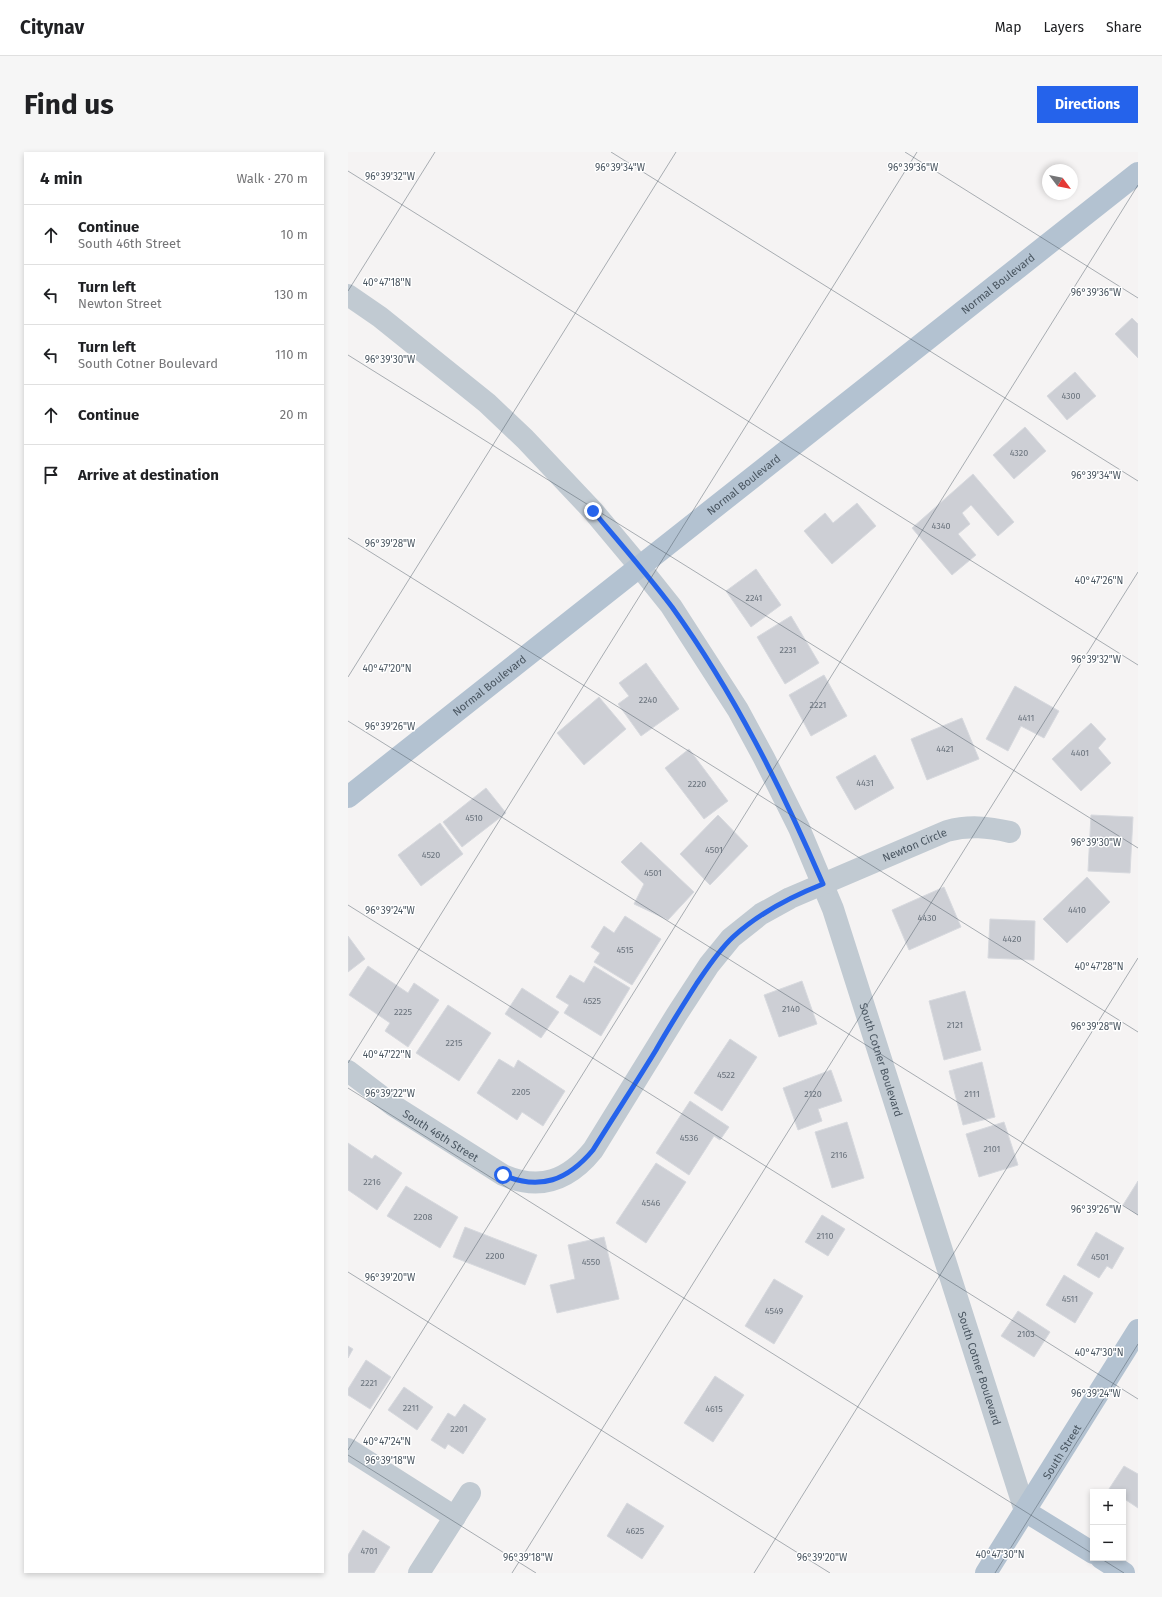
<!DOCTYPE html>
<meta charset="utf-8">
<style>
:root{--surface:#fff;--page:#f6f6f6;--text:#202124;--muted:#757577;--line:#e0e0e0;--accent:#2563eb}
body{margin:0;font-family:"Fira Sans",sans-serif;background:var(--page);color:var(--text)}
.controls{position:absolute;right:12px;bottom:12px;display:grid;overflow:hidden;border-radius:0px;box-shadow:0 2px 6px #0003}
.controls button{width:36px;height:36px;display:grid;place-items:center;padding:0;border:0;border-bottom:1px solid var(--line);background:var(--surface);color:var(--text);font:20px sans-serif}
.compass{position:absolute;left:694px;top:12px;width:36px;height:36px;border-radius:50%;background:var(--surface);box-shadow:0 2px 6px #0003;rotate:122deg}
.stop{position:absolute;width:12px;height:12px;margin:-9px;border:3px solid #2563eb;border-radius:50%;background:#fff}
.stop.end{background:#2563eb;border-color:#fff;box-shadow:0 1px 4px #0008}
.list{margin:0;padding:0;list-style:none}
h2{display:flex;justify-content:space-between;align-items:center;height:52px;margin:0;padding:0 16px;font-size:17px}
h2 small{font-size:13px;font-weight:400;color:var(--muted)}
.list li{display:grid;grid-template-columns:26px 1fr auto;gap:12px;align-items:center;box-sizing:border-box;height:60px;padding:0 16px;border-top:1px solid var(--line)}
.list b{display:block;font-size:15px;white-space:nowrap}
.list p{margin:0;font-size:13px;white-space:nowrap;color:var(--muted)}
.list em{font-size:13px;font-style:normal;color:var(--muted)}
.icon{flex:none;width:22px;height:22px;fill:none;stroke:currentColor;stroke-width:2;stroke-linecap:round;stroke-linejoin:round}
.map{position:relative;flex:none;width:790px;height:1421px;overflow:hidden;border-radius:0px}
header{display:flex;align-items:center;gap:24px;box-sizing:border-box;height:56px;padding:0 20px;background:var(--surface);border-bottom:1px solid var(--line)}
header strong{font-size:19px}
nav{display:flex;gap:22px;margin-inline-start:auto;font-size:14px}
.intro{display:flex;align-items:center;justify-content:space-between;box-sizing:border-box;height:96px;padding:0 24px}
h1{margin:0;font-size:28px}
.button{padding:10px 18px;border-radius:0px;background:var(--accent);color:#fff;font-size:14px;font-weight:700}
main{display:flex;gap:24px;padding:0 24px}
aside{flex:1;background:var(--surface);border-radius:0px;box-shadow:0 2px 6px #0003}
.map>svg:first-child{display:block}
.building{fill:#cdcfd5;stroke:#d7d9de}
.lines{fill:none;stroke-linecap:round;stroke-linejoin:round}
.minor{stroke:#c1cad2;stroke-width:22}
.major{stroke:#b3c2d1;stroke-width:22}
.route{stroke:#2563eb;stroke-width:5}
.ticks{fill:none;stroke:#4a5661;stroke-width:1;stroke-opacity:0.45}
.labels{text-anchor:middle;stroke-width:3;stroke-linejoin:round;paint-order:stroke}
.number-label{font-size:9px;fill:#6b747e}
.street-label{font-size:11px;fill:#4a5661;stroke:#fff}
.ticks-label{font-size:10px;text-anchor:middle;fill:#4a5661;stroke:#fff;stroke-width:3;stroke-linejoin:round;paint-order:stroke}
</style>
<header>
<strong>Citynav</strong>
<nav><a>Map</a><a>Layers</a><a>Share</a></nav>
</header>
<div class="intro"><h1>Find us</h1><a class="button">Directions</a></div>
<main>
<aside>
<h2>4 min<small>Walk · 270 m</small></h2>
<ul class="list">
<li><svg class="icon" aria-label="ahead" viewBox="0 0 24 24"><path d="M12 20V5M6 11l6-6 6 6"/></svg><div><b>Continue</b><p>South 46th Street</p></div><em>10 m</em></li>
<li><svg class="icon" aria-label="left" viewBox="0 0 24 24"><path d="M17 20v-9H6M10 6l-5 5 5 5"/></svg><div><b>Turn left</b><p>Newton Street</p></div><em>130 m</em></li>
<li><svg class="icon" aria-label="left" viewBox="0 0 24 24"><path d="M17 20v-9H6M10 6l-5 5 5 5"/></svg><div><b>Turn left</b><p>South Cotner Boulevard</p></div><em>110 m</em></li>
<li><svg class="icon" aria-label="ahead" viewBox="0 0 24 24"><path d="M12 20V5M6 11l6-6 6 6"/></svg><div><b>Continue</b></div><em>20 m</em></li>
<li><svg class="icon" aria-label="arrive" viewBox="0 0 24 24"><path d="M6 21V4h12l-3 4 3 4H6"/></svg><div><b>Arrive at destination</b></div></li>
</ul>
</aside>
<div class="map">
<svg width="790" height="1421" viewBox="0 0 790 1421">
<rect width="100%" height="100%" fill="#f5f3f3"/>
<!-- building -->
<path class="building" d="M784,166l6,6v34l-23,-24z
M727,220l21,24 -29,24 -20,-24z
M677,275l21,24 -32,28 -21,-24z
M625,322l41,48 -16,14 -27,-31 -9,8 8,11 -12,10 18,21 -24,20 -40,-47z
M509,351l19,23 -44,38 -28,-33 21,-18 8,10z
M408,417l25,36 -30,22 -25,-36z
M443,464l28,47 -34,21 -28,-47z
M298,511l33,46 -38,27 -23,-32 11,-8 -10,-13z
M476,523l23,41 -36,20 -22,-41z
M667,534l44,25 -15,27 -23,-12 -13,25 -22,-12z
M251,545l27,32 -42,36 -27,-32z
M614,566l17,41 -52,21 -16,-41z
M743,571l15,16 -8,9 13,15 -30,28 -29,-32z
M341,597l39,52 -24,18 -39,-51z
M527,603l19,33 -39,22 -19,-33z
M138,636l20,25 -44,34 -19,-25z
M370,663l30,31 -38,39 -30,-31z
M743,663l42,2 -3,56 -42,-2z
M92,671l23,31 -42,32 -23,-31z
M293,690l53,50 -26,28 -34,-16 10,-20 -23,-22z
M739,725l23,25 -43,41 -24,-24z
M596,735l17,40 -52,23 -17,-40z
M277,764l36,23 -29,46 -38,-23 6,-9 -9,-6 13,-21 10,7z
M642,767l45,2 -1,39 -46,-2z
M0,784l17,23 -17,13z
M20,814l40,27 6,-10 25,17 -31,47 -23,-16 5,-8 -41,-28z
M246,814l36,22 -29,48 -37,-23 5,-8 -13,-8 14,-22 14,8z
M454,829l15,43 -38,13 -15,-42z
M174,836l37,24 -18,26 -36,-24z
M617,839l16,59 -37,10 -15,-59z
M100,853l43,28 -32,48 -43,-28z
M382,887l27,18 -35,54 -28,-18z
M151,907l15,9 4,-8 47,31 -22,35 -21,-14 -5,8 -40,-27z
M634,910l13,55 -32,8 -14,-54z
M483,918l11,31 -24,8 4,12 -24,9 -15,-42z
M342,949l39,26 -9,13 -6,-4 -25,39 -33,-22z
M499,970l17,56 -32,10 -17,-56z
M656,970l14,43 -39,12 -13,-43z
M0,991l24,16 3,-4 27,18 -25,37 -29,-20z
M308,1011l30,19 -40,61 -30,-20z
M790,1029v34l-15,-10z
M58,1034l52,31 -18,31 -53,-32z
M474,1063l23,14 -17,27 -23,-14z
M117,1075l72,28 -12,30 -72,-28z
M748,1080l28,16 -12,21 -5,-3 -8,12 -22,-13z
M256,1085l15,62 -62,14 -7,-28 25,-6 -7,-34z
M716,1123l29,18 -18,30 -29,-18z
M426,1127l29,17 -29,48 -29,-18z
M670,1159l32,21 -16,25 -33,-21z
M0,1194l5,3 -5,9z
M18,1208l25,17 -21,32 -22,-14v-6z
M367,1224l29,19 -31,47 -29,-19z
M56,1235l29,20 -16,23 -29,-20z
M116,1252l22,15 -23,35 -15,-10 -3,5 -14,-9 17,-27 7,4z
M776,1314l14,8v34l-15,-10v-6h-9l-5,-3z
M279,1351l37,23 -22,33 -35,-23z
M15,1378l27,17 -16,26h-26v-18z"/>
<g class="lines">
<!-- minor -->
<g class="minor">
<path id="s1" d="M0,143l32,22 107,86 38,36 68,72 46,55 32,40 67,104 26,48 35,70 34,81 192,602"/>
<path id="s2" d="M0,919l46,35 109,69c37,16 65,6 90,-25l84,-136 32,-49 22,-27 30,-24 29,-16 157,-67c22,-6 41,-4 63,1"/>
<path d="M0,1297l107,68"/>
<path d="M71,1421l51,-80"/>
</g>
<!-- major -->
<g class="major">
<path id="s3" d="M0,645l790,-624"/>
<path d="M677,1359l68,42"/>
<path d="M753,1406l23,15"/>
<path id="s4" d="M638,1421l152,-243"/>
</g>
</g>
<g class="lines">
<!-- route -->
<path class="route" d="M155,1023c37,16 65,5 90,-25 21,-34 43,-67 63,-100 13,-23 27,-45 41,-67 11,-16 22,-33 36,-46 26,-24 57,-40 90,-53 -42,-97 -89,-191 -151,-277 -25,-33 -52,-64 -79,-96"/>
</g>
<!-- ticks -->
<path class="ticks" d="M263,0l527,329M557,0l233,146M0,19l790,494M0,139l87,-139M0,203l790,493M0,386l790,494M0,525l328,-525M0,569l790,494M0,753l790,494M0,911l569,-911M0,936l745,466M0,1120l482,301M0,1298l790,-1265M0,1303l188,118M752,1406l24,15M164,1421l626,-1001M406,1421l384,-615M647,1421l143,-229"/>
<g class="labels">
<!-- number labels -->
<g class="number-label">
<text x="723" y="247">4300</text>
<text x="671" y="304">4320</text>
<text x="593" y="377">4340</text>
<text x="406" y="449">2241</text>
<text x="440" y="501">2231</text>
<text x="300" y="551">2240</text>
<text x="470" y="556">2221</text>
<text x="678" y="569">4411</text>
<text x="597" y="600">4421</text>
<text x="732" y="604">4401</text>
<text x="517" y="634">4431</text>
<text x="349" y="635">2220</text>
<text x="126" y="669">4510</text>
<text x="366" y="701">4501</text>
<text x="83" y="706">4520</text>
<text x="305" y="724">4501</text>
<text x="729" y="761">4410</text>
<text x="579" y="769">4430</text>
<text x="664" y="790">4420</text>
<text x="277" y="801">4515</text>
<text x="244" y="852">4525</text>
<text x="443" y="860">2140</text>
<text x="55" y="863">2225</text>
<text x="607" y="876">2121</text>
<text x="106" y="894">2215</text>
<text x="378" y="926">4522</text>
<text x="173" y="943">2205</text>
<text x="465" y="945">2120</text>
<text x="624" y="945">2111</text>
<text x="341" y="989">4536</text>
<text x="644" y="1000">2101</text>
<text x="491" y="1006">2116</text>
<text x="24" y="1033">2216</text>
<text x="303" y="1054">4546</text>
<text x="75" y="1068">2208</text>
<text x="477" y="1087">2110</text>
<text x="147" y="1107">2200</text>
<text x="752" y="1108">4501</text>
<text x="243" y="1113">4550</text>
<text x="722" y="1150">4511</text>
<text x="426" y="1162">4549</text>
<text x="678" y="1185">2103</text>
<text x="21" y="1234">2221</text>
<text x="63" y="1259">2211</text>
<text x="366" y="1260">4615</text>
<text x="111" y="1280">2201</text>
<text x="287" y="1382">4625</text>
<text x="21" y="1402">4701</text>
</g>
<!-- street labels -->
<g class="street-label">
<text dy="4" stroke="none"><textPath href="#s3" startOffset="828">Normal Boulevard</textPath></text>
<text dy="4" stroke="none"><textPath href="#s3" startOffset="504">Normal Boulevard</textPath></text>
<text dy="4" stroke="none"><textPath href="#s3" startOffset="180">Normal Boulevard</textPath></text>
<text dy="4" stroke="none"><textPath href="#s2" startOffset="749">Newton Circle</textPath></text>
<text dy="4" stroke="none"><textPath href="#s1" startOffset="953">South Cotner Boulevard</textPath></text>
<text dy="4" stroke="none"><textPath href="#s2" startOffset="113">South 46th Street</textPath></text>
<text dy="4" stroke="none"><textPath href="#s1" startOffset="1277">South Cotner Boulevard</textPath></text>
<text dy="4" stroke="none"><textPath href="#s4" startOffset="143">South Street</textPath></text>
</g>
</g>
<g class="ticks-label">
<text x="272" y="19">96°39'34"W</text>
<text x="565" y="19">96°39'36"W</text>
<text x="42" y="28">96°39'32"W</text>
<text x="39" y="134">40°47'18"N</text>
<text x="748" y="144">96°39'36"W</text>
<text x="42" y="211">96°39'30"W</text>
<text x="748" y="327">96°39'34"W</text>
<text x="42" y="395">96°39'28"W</text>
<text x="751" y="432">40°47'26"N</text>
<text x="748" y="511">96°39'32"W</text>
<text x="39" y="520">40°47'20"N</text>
<text x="42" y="578">96°39'26"W</text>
<text x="748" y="694">96°39'30"W</text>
<text x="42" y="762">96°39'24"W</text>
<text x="751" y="818">40°47'28"N</text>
<text x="748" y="878">96°39'28"W</text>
<text x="39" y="906">40°47'22"N</text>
<text x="42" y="945">96°39'22"W</text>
<text x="748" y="1061">96°39'26"W</text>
<text x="42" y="1129">96°39'20"W</text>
<text x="751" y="1204">40°47'30"N</text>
<text x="748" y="1245">96°39'24"W</text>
<text x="39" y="1293">40°47'24"N</text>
<text x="42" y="1312">96°39'18"W</text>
<text x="652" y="1406">40°47'30"N</text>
<text x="180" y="1409">96°39'18"W</text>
<text x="474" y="1409">96°39'20"W</text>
</g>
</svg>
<div class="controls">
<button>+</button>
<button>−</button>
</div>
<svg class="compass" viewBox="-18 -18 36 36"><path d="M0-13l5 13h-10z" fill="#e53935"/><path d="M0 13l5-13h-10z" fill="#757577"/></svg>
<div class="stop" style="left:155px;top:1023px"></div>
<div class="stop end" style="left:245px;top:359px"></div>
</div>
</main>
